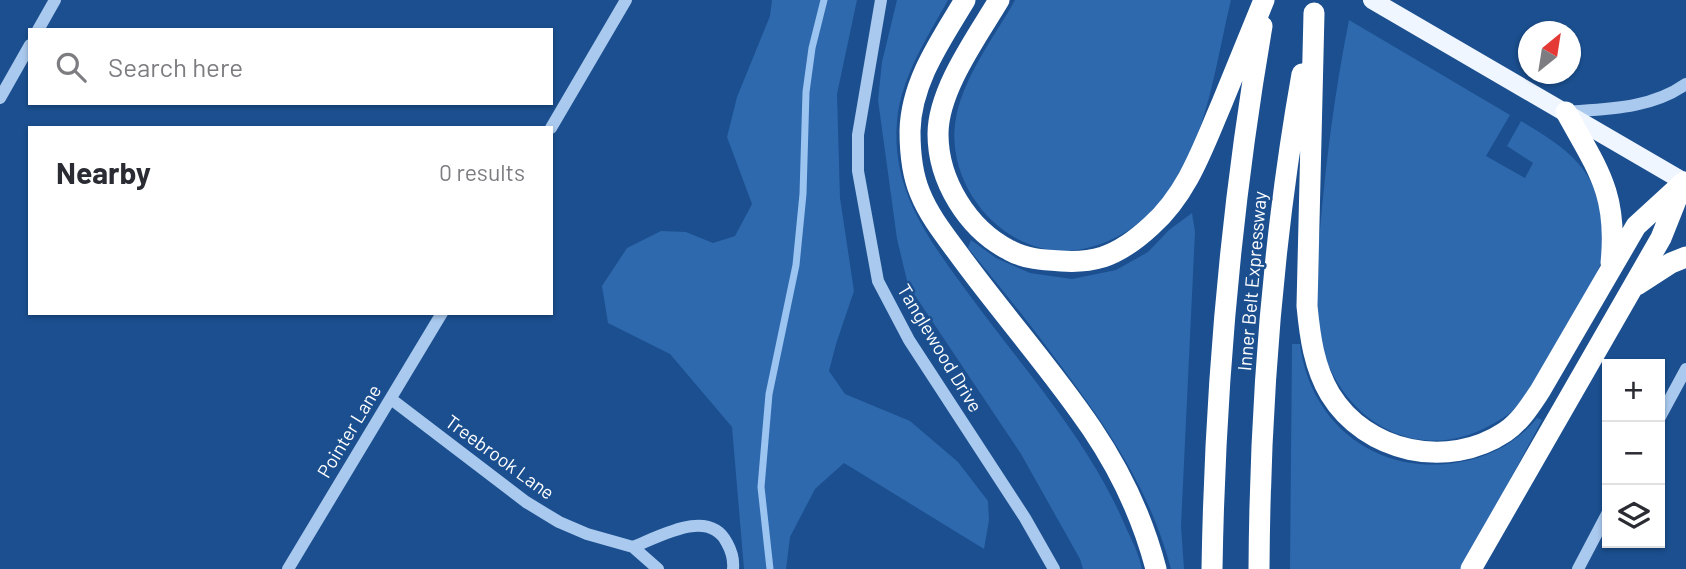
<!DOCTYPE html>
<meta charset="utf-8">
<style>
:root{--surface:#fff;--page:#f2f2f3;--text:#2b2b33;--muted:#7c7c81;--line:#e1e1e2}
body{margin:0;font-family:Barlow,sans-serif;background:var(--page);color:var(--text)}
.controls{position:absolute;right:21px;bottom:21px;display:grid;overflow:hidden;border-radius:0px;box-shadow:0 2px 5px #0004}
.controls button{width:63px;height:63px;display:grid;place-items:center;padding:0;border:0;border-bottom:2px solid var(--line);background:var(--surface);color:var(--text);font:35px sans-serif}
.compass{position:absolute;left:1518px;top:21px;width:63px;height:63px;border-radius:50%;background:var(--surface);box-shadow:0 2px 5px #0004;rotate:30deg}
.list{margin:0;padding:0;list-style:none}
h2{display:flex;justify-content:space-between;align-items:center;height:91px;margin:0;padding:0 28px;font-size:30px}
h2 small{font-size:23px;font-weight:400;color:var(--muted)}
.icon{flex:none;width:38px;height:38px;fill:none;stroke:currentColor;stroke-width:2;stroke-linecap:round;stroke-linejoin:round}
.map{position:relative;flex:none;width:1686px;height:569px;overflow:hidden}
.search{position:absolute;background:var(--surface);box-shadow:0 2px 5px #0004;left:28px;top:28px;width:525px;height:77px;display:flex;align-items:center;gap:18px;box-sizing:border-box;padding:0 24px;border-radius:0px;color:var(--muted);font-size:26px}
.panel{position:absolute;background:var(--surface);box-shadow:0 2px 5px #0004;left:28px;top:126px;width:525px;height:189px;border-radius:0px}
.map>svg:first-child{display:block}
.green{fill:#2e69ad}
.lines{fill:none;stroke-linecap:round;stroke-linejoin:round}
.stream{stroke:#9cc4f0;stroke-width:7}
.minor{stroke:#a9c9ee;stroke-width:12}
.major{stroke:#f0f6ff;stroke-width:18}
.highway{stroke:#fff;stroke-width:21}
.labels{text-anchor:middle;stroke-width:5;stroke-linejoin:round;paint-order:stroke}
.street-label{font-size:19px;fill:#fff;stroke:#1b4f8f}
</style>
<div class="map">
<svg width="1686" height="569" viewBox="0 0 1686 569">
<rect width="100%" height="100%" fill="#1b4f8f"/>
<!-- green -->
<path class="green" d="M772,0h85l-20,94 3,104 14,93 -18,53 -7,27 16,23 65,27 48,41 30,39 1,19 -5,29 -140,-86 -29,26 -25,48 -4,32h-42l-12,-142 -62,-73 -62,-31 -6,-37 25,-38 34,-17 25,1 27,11 22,-7 17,-32 -25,-67 10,-40 33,-81z
M897,0h51c-21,38 -47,77 -51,121 -6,72 34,121 74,176 55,75 120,146 156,233 6,12 12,25 15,39h-59l-3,-10 -59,-105 -113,-169 -11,-46 -19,-139 4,-38z
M1015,0h216c-15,62 -23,133 -59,186 -21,32 -51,55 -89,63 -72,14 -136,-56 -128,-125 6,-45 39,-86 60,-124z
M1349,20l161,95 -24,41 39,22 8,-15 -26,-17 14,-25c43,26 77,47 81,102 0,14 2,29 -2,42 -7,24 -23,45 -36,66 -14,24 -27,56 -47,76 -10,10 -24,17 -36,23 -73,33 -142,-15 -161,-89 -2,-8 -2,-17 -2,-26 -2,-29 -1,-56 2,-85 6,-70 15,-140 29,-210z
M1192,213l3,19 -14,294 3,43h-13c-21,-80 -64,-142 -113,-207 -29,-39 -59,-77 -90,-114l3,-8 25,18 34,15 42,6 44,-9 32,-18 21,-22z
M1292,344h8c10,82 80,133 160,118 30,-5 58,-20 77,-44l5,2 -54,101 -28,48h-170z"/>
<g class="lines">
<!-- stream -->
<path class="stream" d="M770,569l-9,-82 8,-93 27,-129 7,-71 3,-102 6,-44 12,-48"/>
<!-- minor -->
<path class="minor" d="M881,0l-23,135v36l20,110 31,59 116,178 29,51
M38,30l17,-30
M0,98l30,-53
M1566,112c41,-3 85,-3 120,-28
M551,128l75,-128
M391,399l135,103 33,20 28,12 46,13 25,22
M1660,417l26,-48
M633,547c26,-10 76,-40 94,-4 5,9 7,16 6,26
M288,569l154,-256
M1578,569l29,-55"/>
<!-- major -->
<path class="major" d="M1372,0l314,183"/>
<!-- highway -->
<path class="highway" d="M965,0c-24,40 -54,82 -55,131 0,20 2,43 10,62 10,25 28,46 43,67 42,57 90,111 129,169 29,43 51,90 64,140
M999,0c-22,37 -61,90 -61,134 0,47 30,95 71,116 16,9 34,10 52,11 13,1 29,0 42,-4 18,-6 34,-18 48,-31 37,-33 52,-79 71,-123 14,-34 28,-69 42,-103
M1314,13l-7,293c3,31 7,61 23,88 36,59 118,76 175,38 15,-10 25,-26 35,-41l96,-165 48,-44
M1566,112c32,58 52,82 45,151
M1637,285l34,-22 15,-6
M1212,569c3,-183 19,-363 50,-543
M1259,569c1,-165 14,-332 43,-495
M1471,569l190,-331 20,-50"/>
</g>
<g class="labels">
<!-- street labels -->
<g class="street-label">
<text transform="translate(1252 281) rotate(-85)" y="7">Inner Belt Expressway</text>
<text transform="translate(940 348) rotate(59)" y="7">Tanglewood Drive</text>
<text transform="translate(349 431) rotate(-59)" y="7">Pointer Lane</text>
<text transform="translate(500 457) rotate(36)" y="7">Treebrook Lane</text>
</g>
</g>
</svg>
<div class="controls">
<button>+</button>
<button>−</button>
<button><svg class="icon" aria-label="layers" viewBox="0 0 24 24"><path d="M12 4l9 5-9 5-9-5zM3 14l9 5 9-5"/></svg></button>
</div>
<svg class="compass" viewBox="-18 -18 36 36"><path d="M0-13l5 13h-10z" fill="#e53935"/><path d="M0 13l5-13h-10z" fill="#7c7c81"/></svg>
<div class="search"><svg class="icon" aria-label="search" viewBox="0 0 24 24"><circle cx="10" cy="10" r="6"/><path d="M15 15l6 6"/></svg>Search here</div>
<section class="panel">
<h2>Nearby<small>0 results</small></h2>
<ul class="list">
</ul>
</section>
</div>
